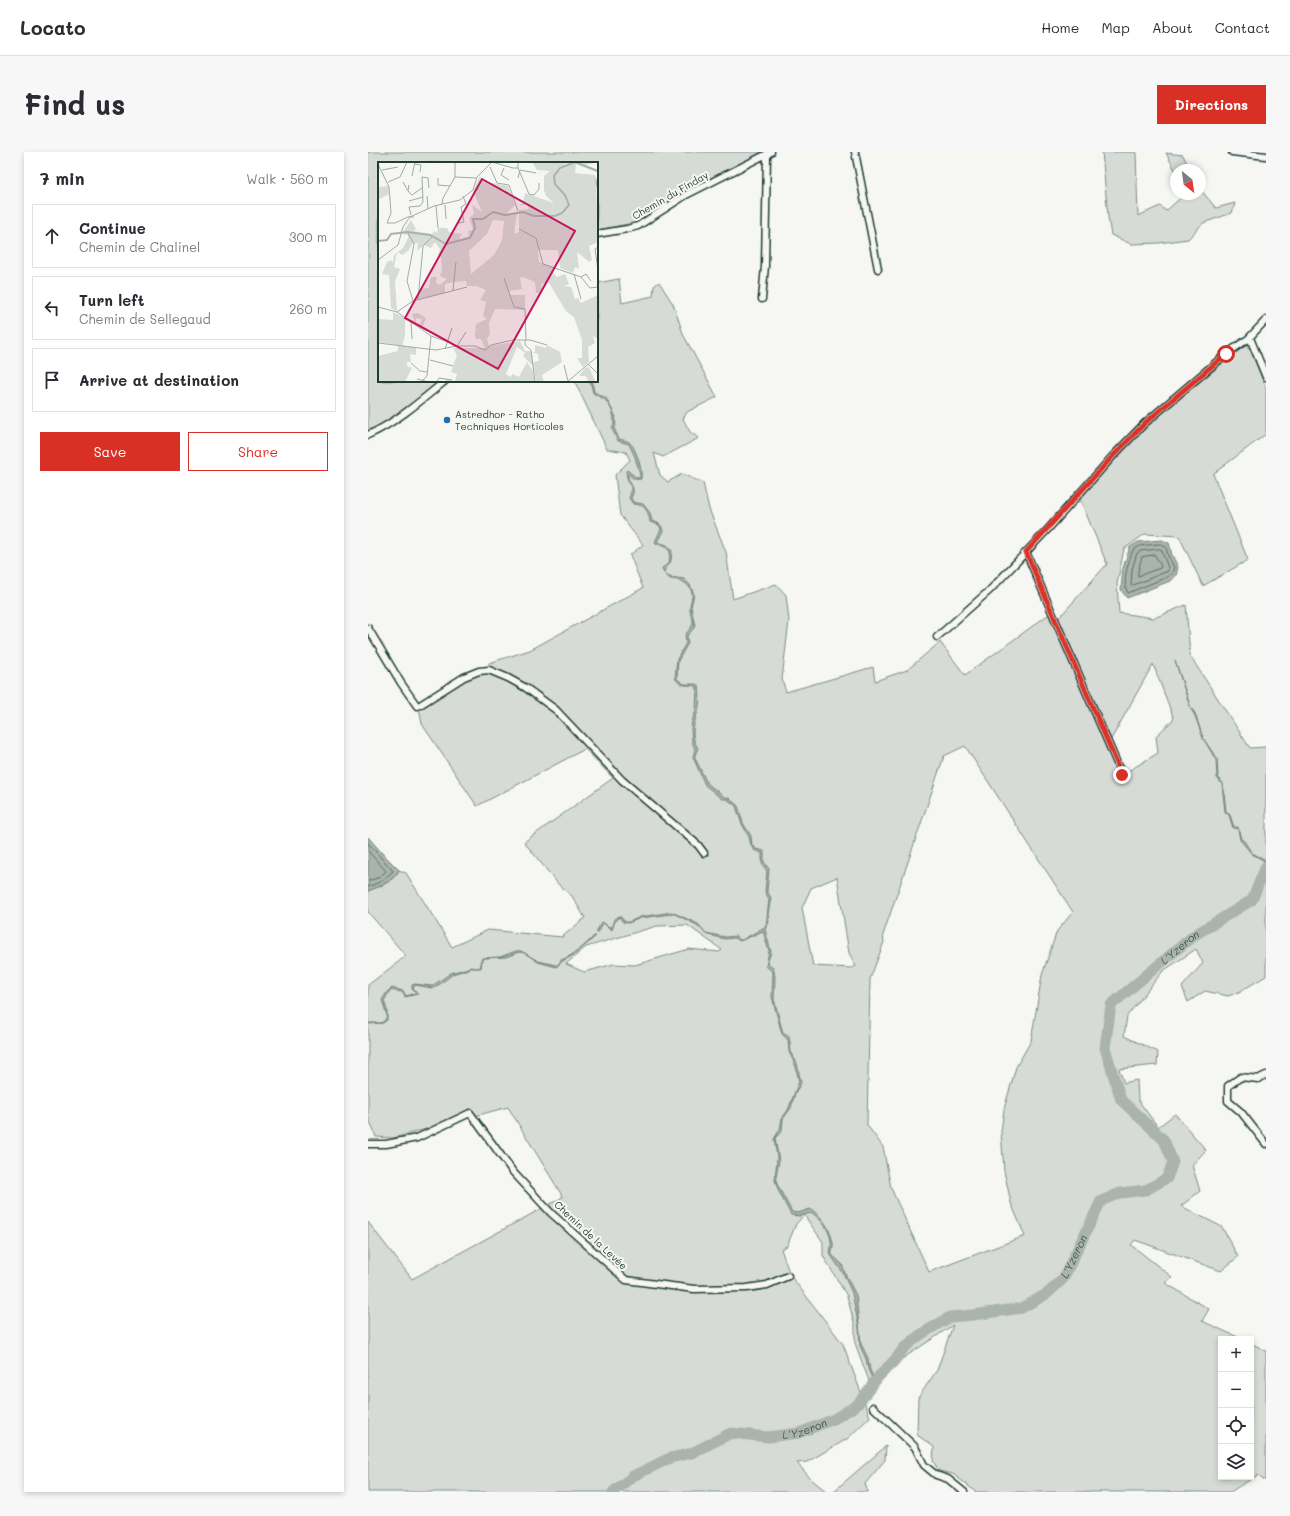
<!DOCTYPE html>
<meta charset="utf-8">
<style>
:root{--surface:#fff;--page:#f7f7f7;--text:#2b2b33;--muted:#7c7c81;--line:#e1e1e2;--accent:#d93025}
body{margin:0;font-family:Mali,sans-serif;background:var(--page);color:var(--text)}
.controls{position:absolute;right:12px;bottom:12px;display:grid;overflow:hidden;border-radius:0px;box-shadow:0 2px 6px #0003}
.controls button{width:36px;height:36px;display:grid;place-items:center;padding:0;border:0;border-bottom:1px solid var(--line);background:var(--surface);color:var(--text);font:20px sans-serif}
.compass{position:absolute;left:802px;top:12px;width:36px;height:36px;border-radius:50%;background:var(--surface);box-shadow:0 2px 6px #0003;rotate:151deg}
.stop{position:absolute;width:12px;height:12px;margin:-9px;border:3px solid #d93025;border-radius:50%;background:#fff}
.stop.end{background:#d93025;border-color:#fff;box-shadow:0 1px 4px #0008}
.list{margin:0;padding:0;list-style:none}
h2{display:flex;justify-content:space-between;align-items:center;height:52px;margin:0;padding:0 16px;font-size:17px}
h2 small{font-size:13px;font-weight:400;color:var(--muted)}
.list li{display:grid;grid-template-columns:26px 1fr auto;gap:12px;align-items:center;box-sizing:border-box;height:64px;margin:0 8px 8px;padding:0 8px;border:1px solid var(--line);border-radius:0px}
.list b{display:block;font-size:15px;white-space:nowrap}
.list p{margin:0;font-size:13px;white-space:nowrap;color:var(--muted)}
.list em{font-size:13px;font-style:normal;color:var(--muted)}
.actions{display:flex;gap:8px;padding:12px 16px}
.actions a{flex:1;padding:9px 0;border:1px solid var(--accent);border-radius:0px;text-align:center;font-size:14px;color:var(--accent)}
.actions .main{background:var(--accent);color:#fff}
.icon{flex:none;width:22px;height:22px;fill:none;stroke:currentColor;stroke-width:2;stroke-linecap:round;stroke-linejoin:round}
.map{position:relative;flex:none;width:898px;height:1340px;overflow:hidden;border-radius:0px}
header{display:flex;align-items:center;gap:24px;box-sizing:border-box;height:56px;padding:0 20px;background:var(--surface);border-bottom:1px solid var(--line)}
header strong{font-size:19px}
nav{display:flex;gap:22px;margin-inline-start:auto;font-size:14px}
.intro{display:flex;align-items:center;justify-content:space-between;box-sizing:border-box;height:96px;padding:0 24px}
h1{margin:0;font-size:28px}
.button{padding:10px 18px;border-radius:0px;background:var(--accent);color:#fff;font-size:14px;font-weight:700}
main{display:flex;gap:24px;padding:0 24px}
aside{flex:1;background:var(--surface);border-radius:0px;box-shadow:0 2px 6px #0003}
.map>svg:first-child{display:block}
.green{fill:#d6dbd6;stroke:#7a8c85;fill-rule:evenodd}
.water{fill:#aab3ae;stroke:#72847d}
.lines{fill:none;stroke-linecap:round;stroke-linejoin:round}
.shore{stroke:#576c65;stroke-width:1}
.river{stroke:#aab3ae;stroke-width:11}
.street-casing{stroke:#1f3d34;stroke-width:9}
.street{stroke:#f6f6f2;stroke-width:6}
.route{stroke:#d93025;stroke-width:5}
.poi-dot{fill:#1f6fb2;stroke:#f6f6f2;stroke-width:1.5}
.labels{text-anchor:middle;stroke-width:4;stroke-linejoin:round;paint-order:stroke}
.street-label{font-size:10px;fill:#1f3d34;stroke:#f6f6f2}
.poi-label{font-size:10px;fill:#1f3d34;stroke:#f6f6f2;text-anchor:start}
.water-label{font-size:11px;font-style:italic;fill:#425a52;stroke:#f6f6f2}
.inset-river{fill:none;stroke:#aab3ae;stroke-width:2}
.inset-road{fill:none;stroke:#a0aca6;stroke-width:1}
.view{fill:#c2185b;fill-opacity:0.15;stroke:#c2185b;stroke-width:2}
.inset-edge{fill:none;stroke:#1f3d34;stroke-width:2}
</style>
<header>
<strong>Locato</strong>
<nav><a>Home</a><a>Map</a><a>About</a><a>Contact</a></nav>
</header>
<div class="intro"><h1>Find us</h1><a class="button">Directions</a></div>
<main>
<aside>
<h2>7 min<small>Walk · 560 m</small></h2>
<ul class="list">
<li><svg class="icon" aria-label="ahead" viewBox="0 0 24 24"><path d="M12 20V5M6 11l6-6 6 6"/></svg><div><b>Continue</b><p>Chemin de Chalinel</p></div><em>300 m</em></li>
<li><svg class="icon" aria-label="left" viewBox="0 0 24 24"><path d="M17 20v-9H6M10 6l-5 5 5 5"/></svg><div><b>Turn left</b><p>Chemin de Sellegaud</p></div><em>260 m</em></li>
<li><svg class="icon" aria-label="arrive" viewBox="0 0 24 24"><path d="M6 21V4h12l-3 4 3 4H6"/></svg><div><b>Arrive at destination</b></div></li>
</ul>
<div class="actions"><a class="main">Save</a><a>Share</a></div>
</aside>
<div class="map">
<svg width="898" height="1340" viewBox="0 0 898 1340">
<rect width="100%" height="100%" fill="#f6f6f2"/>
<filter id="ink" filterUnits="userSpaceOnUse"><feTurbulence type="fractalNoise" baseFrequency=".025" numOctaves="2"/><feDisplacementMap in="SourceGraphic" scale="8" xChannelSelector="R" yChannelSelector="G"/><feConvolveMatrix kernelMatrix="1 2 1 2 8 2 1 2 1" color-interpolation-filters="sRGB"/></filter>
<g filter="url(#ink)">
<!-- green -->
<path class="green" d="M0,0h395l-80,40 -44,30 -42,8v-67h-218v218h60c-22,19 -44,40 -71,51z
M734,0h34l2,64 22,-10 6,5 19,-17h15v-5l16,19 19,-5 -3,10 -29,10 -15,16 -29,4 -28,1 -20,-9 -3,-18z
M798,1l17,2 7,15h-14v2z
M251,127l3,24 31,-7 1,-10 5,-4 14,22 11,32 33,61 -30,15 -4,7 7,13 9,6 -36,19 -9,-4 6,22 8,7 14,-8 21,9 6,26 17,43 7,47 43,-15 10,11 3,26 -7,58 4,13 87,-25 2,14 32,-11 33,-28 25,33 87,-63 5,8 50,-56 -27,-65 54,-61 47,-41 65,-52 4,4 16,39v46l-53,40 35,86 -45,26 -24,-50 -34,-2 -21,15 -7,35 2,29 35,5 32,-13 4,51 60,92 16,-1v229l-27,16 -11,4 -23,-5 -17,11 -6,-15 21,-24 -7,-14 -33,22 -36,45 -3,20 34,16 -1,13 -38,4 5,14 13,-3 1,20 20,27 17,-13 31,36 -14,15 8,26 -19,15 41,21 16,30 -17,14 -86,-31 -4,5 41,32 -7,6 44,26 -7,12 40,18h-21v138h30v-134l15,8v130l-8,-6 -28,17h-254l-23,-18 -14,-3 -6,-10 1,-14 -17,-12 1,-37 19,-28 16,-45 -84,56 -14,-38v-17l-8,-30 -24,-40v-14l-19,-27 -8,9 -9,22 -6,3 9,26 53,69 27,73 -23,22 -40,23 -10,1 14,16 16,13h-459v-270l44,57 151,-82 -55,-90 -115,31 -17,-1 -8,-21v-131l38,-29 -38,-44v-21c11,-4 26,-9 31,-21l7,3 46,74 36,-17 74,7 23,-19 -13,-22 -13,-11 -35,-43 89,-64 -28,-29 -108,57 -55,-82 -4,-22 33,-20 35,-16 3,3v-6l41,-13 113,-62 -13,-33 13,-10 -23,-30 -5,-40 15,-15 -4,-8 -19,-3 -32,-67 1,-1h21v-98zM785,512l21,55 -18,17 2,17 -36,22 -13,-32zM597,594l108,166 -16,19 -15,44 -11,66 -15,26 -12,42 -3,23 3,39 7,32 14,33 -96,36 -38,-84 -8,-41 -16,-22 3,-146 14,-37 -1,-7 61,-179zM469,725l12,76 7,13 -4,2 -39,-2 -11,-58 9,-20zM319,773l35,25 -3,2 -30,-3 -54,16 -21,-1 -30,8 -18,-8 20,-17 71,-21z
M518,1294l-1,14 -20,24 3,8h-35z"/>
<!-- water -->
<path class="water" d="M222,229h2l2,11 12,6 10,19 -1,3 1,6 -2,2 5,11c3,1 7,1 10,3 7,5 14,29 12,37 -7,2 -9,-2 -13,-5 -1,10 10,12 3,24l2,4 10,2 7,9 2,8c5,2 10,2 11,10l-6,11 10,3 5,6 -1,10 -7,10 6,6 14,2 6,6 4,9 -3,13 4,19 -2,3 -6,7 1,7 -10,18 -1,18 7,5h12l3,2c1,7 1,13 0,20 -3,15 -11,27 -1,42l-3,7v3l12,25 16,13 6,2 9,8 5,17 8,13 1,9 4,4 8,2v11l5,7 -2,22 4,7 -3,16 1,8 -4,7 6,23 -4,12 6,4 1,3 1,7 -1,21 9,34 6,4 1,5 1,11 6,10 4,20 -6,10 -4,15 -8,11 -1,12 -7,7 4,23 -3,16 1,7 15,28 6,1 12,-4c12,6 21,21 23,34 1,4 -2,8 -1,12l10,9 4,12 10,19 5,49 7,14 2,12 5,11 -1,2 -6,-14 -2,-10 -6,-13 -1,-18 -7,-35 -9,-20 -13,-19c0,-4 2,-8 1,-12 -1,-12 -10,-23 -19,-29l-13,3 -8,-1 -13,-25 -3,-10 2,-23 -3,-18 6,-10 2,-11 6,-8 11,-29 -4,-17 -6,-12 -1,-12 -6,-6 -10,-37 1,-25 -7,-6 3,-15 -6,-20 -23,10 -5,-3 -10,1 -17,-4 -11,-10 -22,-11h-4l-30,4 -13,5 -5,-1 -4,-5 -4,4 -3,9 -9,-7 -5,10 -2,-1 6,-10 9,6 3,-9 5,-3 2,1 4,5h4l11,-5 32,-5 26,12 8,9 19,4 11,-1 4,4h2l24,-14 3,-27 -4,-7 2,-21 -5,-7v-11l-8,-3 -3,-5 -2,-8 -8,-15 -5,-16 -9,-7h-5l-17,-14 -12,-28 2,-8 -3,-7 -1,-13 1,-8 4,-11 1,-23c-8,-4 -15,2 -22,-9l2,-19 9,-16 -1,-8c15,-17 4,-12 5,-29 0,-4 3,-9 2,-13 -3,-11 -12,-13 -22,-14l-7,-7 -1,-4 7,-5 1,-11 -5,-6 -8,-2 -2,-2 6,-13 -2,-4 -9,-3c-2,-13 -5,-17 -17,-18l-4,-6c6,-13 -3,-15 -3,-27l1,-1 10,8 3,-1v-2l-5,-18 -6,-13 -11,-3 -6,-12c5,-8 0,-23 -8,-30 -4,-2 -8,-4 -11,-6z
M794,388l7,3 3,12 6,12 -2,9 -6,5 -43,17 -6,-8 2,-22 7,-21 8,-5z
M807,508l16,48 4,5 8,25 14,21 1,18 5,7 3,27 4,4 4,12h4l3,12 3,2 8,12 12,6 2,7 -3,-6 -11,-6 -12,-14 -2,-11 -5,-1 -4,-13 -4,-3 -3,-28 -5,-6 -1,-18 -13,-22 -8,-22 -5,-9z
M0,685l14,16 17,17c-6,12 -20,16 -31,21z
M226,784h2l-21,18 -12,7 -7,6 -18,-5 -13,-9 -6,-1 -13,5 -22,1 -2,2 -1,8h-10l-18,6 -13,10 -8,4 -17,-3 -2,4 5,5 -13,3 -3,-5 -12,-2 -6,11 3,9v10l-4,3 -15,1v-1h13l4,-3 2,-4 -5,-16 5,-8 5,-4c6,2 12,1 14,8l10,-3 -4,-4v-4l3,-1 17,2 19,-13 20,-6c4,1 7,2 10,-1l-1,-4 2,-4 18,-1 16,-6h5l17,10 18,4h2l3,-5c15,-6 22,-13 33,-24z"/>
<g class="lines">
<!-- shore -->
<path class="shore" d="M793,392l5,3 2,9 6,11 -2,7 -5,3 -39,16c-7,-10 1,-33 5,-43l7,-4z
M792,397l2,1c1,8 7,16 6,21l-37,15 1,-17 5,-16 4,-2z
M787,403l6,11 -1,2 -22,8v-5l4,-14z
M0,691l25,28 -11,10 -14,6
M0,699l18,20 -6,6 -12,4"/>
<!-- river -->
<path class="river" id="s1" d="M245,1340l20,-16 37,-18 22,-5 39,-20 37,4 31,-4 35,-14 23,-14 22,-29 16,-16 9,-12 16,-13 30,-18 23,-2 49,-7 26,-15 15,-14 38,-78 19,-8 26,-3 21,-12 6,-16 -9,-22 -43,-40 -16,-52 6,-43 82,-69 59,-36 14,-34"/>
<!-- street casing -->
<g class="street-casing">
<path id="street" d="M487,0l23,117
M864,0l34,4
M229,82l30,-5 11,-3 48,-31 85,-43
M394,147l3,-33 2,-111
M882,186l16,39
M0,283c27,-12 54,-35 77,-54
M658,400l96,223
M0,476l33,55 16,23 3,-1 44,-28 15,-6 10,-1 19,8 18,10 30,22 66,70 76,65 6,8
M569,485l53,-47 59,-62 63,-71 33,-34 81,-69 22,-15 18,-19
M898,923l-8,4 -17,-2 -13,9v15l13,11 25,32
M0,992h18l31,-6 53,-25 43,59 38,41 75,67 68,9 53,-1 20,-3 21,-9
M505,1255l42,40 9,18 12,10 12,4 16,13"/>
</g>
<!-- street -->
<use href="#street" class="street"/>
</g>
</g>
<g class="lines" filter="url(#ink)">
<!-- route -->
<path class="route" d="M754,623l-96,-223 86,-95 33,-34 81,-69"/>
</g>
<!-- markers -->
<circle class="poi-dot" cx="79" cy="268" r="4"/>
<g class="labels">
<!-- street labels -->
<g class="street-label">
<text transform="translate(302 43) rotate(-30)" y="4">Chemin du Finday</text>
<text transform="translate(223 1083) rotate(43)" y="4">Chemin de la Levée</text>
</g>
<!-- poi labels -->
<g class="poi-label">
<text x="87" y="266">Astredhor - Ratho<tspan x="87" dy="12">Techniques Horticoles</tspan></text>
</g>
<!-- water labels -->
<g class="water-label">
<text dy="4" stroke="none"><textPath href="#s1" startOffset="964">L'Yzeron</textPath></text>
<text dy="4" stroke="none"><textPath href="#s1" startOffset="544">L'Yzeron</textPath></text>
<text dy="4" stroke="none"><textPath href="#s1" startOffset="208">L'Yzeron</textPath></text>
</g>
</g>
<!-- overview -->
<g transform="translate(10 10)">
<rect width="220" height="220" fill="#f6f6f2"/>
<path d="M154,0h32l2,3 1,-3h31l-12,3 12,8 -22,-9 -1,9 19,2 2,2 2,65 -9,4 3,14 -3,2 -12,-10 2,17 -4,-2 -2,6 -13,-5 -2,-18h-20l1,12 15,5 -1,6 4,4 8,-3 4,10 -5,2 7,1 4,12 3,-1 3,5 17,-8v44l-5,-3 2,7 -7,4 1,15 -6,5 -6,-9h5v-18l-8,-23 -8,-6 -17,-28 -8,1 1,9h-6l-1,-11 -12,-5 -3,1 2,11 -13,2 1,4h15v15l-30,-1 -6,14 1,11 -3,5 2,7 31,-5 5,10h6l2,15 -10,-10 2,-3 -8,-6 -11,27 4,3 3,-3 6,3 8,-15 6,9 2,11h-90l1,-3 9,2 2,-7 -6,-2 6,-17 -4,-7h32l-4,-9h-5l-1,-3 1,-12 11,-5 -4,-3 3,-14 -6,-2 6,-10 -10,-4h-9l-1,-5 -12,1 -9,2v9l-26,6 1,-10 9,-1 2,-11h6l-1,6 4,2 7,-6 -7,-3 2,-6 -1,-13 -3,-1 2,-7 -5,-7 -4,6 -7,-3 -7,6 1,-8 -6,1 -3,6 -7,5 -4,-3 -2,4 -2,11 6,2 -5,12 2,30 -6,-3 -2,-33 -7,-1 5,-12 4,-2 2,3 1,-8 9,-7 5,-10v-3l-6,-1 9,-14 5,9 -3,2 19,3 2,-3 3,2 1,-5h9l2,4 13,2 -3,5 10,-3 -1,-5 5,-1 -4,-12 5,-4 -2,-9 10,7 -9,-21 7,-15 2,5 26,5 7,19 -9,9 11,-1 -3,21 5,-2v-22l10,-1 -2,-5 -8,2 4,-3 2,-10 29,10 -8,-7 -2,-6v-14l6,-5 -13,-1zM115,58l11,1 -2,19 -8,15 -23,19 -2,-23 18,-17zM10,24l1,8 -10,5 -1,9v-21zM15,150l12,6v18l-3,9 14,3v7l-6,-1 1,8h-4v4l5,2 -7,14h-27v-26l20,-5v-6l-20,-3v-23l15,1zM40,151l8,5 -4,10 -3,-2 3,-7 -6,-1v6l-4,-10zM157,183l11,3 1,-3 13,7 2,10 -20,13 2,7h-8l-3,-20 6,-1 -1,-7 -6,-2h3zM211,205l6,14 -11,1 4,-1 -2,-5h-7l6,-8z" fill="#d6dbd6" fill-rule="evenodd"/>
<path class="inset-river" d="M0,79l9,-1 4,-6 16,-2 23,3 16,9 24,-6 5,-10 -2,-9h10l10,-7 12,3 18,-3 11,4h21l7,-3 7,-8 -4,-10 -10,-11 -1,-8 6,-8 15,-6 23,9"/>
<path class="inset-road" d="M114,0l21,6h5v-6M0,2l11,23 2,26 -4,10h8l15,-7M37,2l6,1 -1,7M112,5l7,16 12,2 9,26M126,6l-3,7 8,5M140,6l11,26 5,1 5,-6v-6M4,8l16,-3M34,14l3,-14M77,15l22,1M220,15l-2,4 2,11M60,16v7l12,1M140,16l2,-8 16,3M10,20l12,-5 7,-15M25,20l5,9 1,-6M30,29l4,4 10,-7M49,34l1,13M31,39l14,-4M64,42l1,-6 12,-21v-15M67,43l1,14M58,44l2,22M33,53l-2,-8 11,-1 3,-4 -1,-25 6,1 1,10M36,55h-4l24,-11 26,-6 13,-10 4,-13 15,-15M80,61l6,-1 -3,-15 5,-3 -3,-8M141,67l17,9 7,26 38,13 9,11 8,-1M30,71l6,11 -7,37 6,20M220,85l-3,2 3,21M0,98l20,-15 5,-18 7,-10M196,112l7,25M203,115l5,-3 5,7M126,116l10,29 11,2 1,31M75,128l3,-28M40,138l5,-54 9,-9M0,145l19,5 34,24 -4,40 -6,6M19,150l16,-11 54,-14M33,160l1,17M53,174l17,6M147,178v5l6,5 4,32M0,181l58,7 21,-4h18l10,4 6,-5 22,-5h17l17,5M79,184l9,-14M67,187l7,-21M52,198l23,6M33,201l9,8 7,1M210,202l10,10M186,203l4,16M39,217l12,3M59,220l2,-4 13,2M189,220l31,-26"/>
<path class="view" d="M104,17l93,52 -77,138 -93,-51z"/>
<rect width="220" height="220" class="inset-edge"/>
</g>
</svg>
<div class="controls">
<button>+</button>
<button>−</button>
<button><svg class="icon" aria-label="locate" viewBox="0 0 24 24"><circle cx="12" cy="12" r="6"/><path d="M12 2v4M12 18v4M2 12h4M18 12h4"/></svg></button>
<button><svg class="icon" aria-label="layers" viewBox="0 0 24 24"><path d="M12 4l9 5-9 5-9-5zM3 14l9 5 9-5"/></svg></button>
</div>
<svg class="compass" viewBox="-18 -18 36 36"><path d="M0-13l5 13h-10z" fill="#e53935"/><path d="M0 13l5-13h-10z" fill="#7c7c81"/></svg>
<div class="stop" style="left:858px;top:202px"></div>
<div class="stop end" style="left:754px;top:623px"></div>
</div>
</main>
